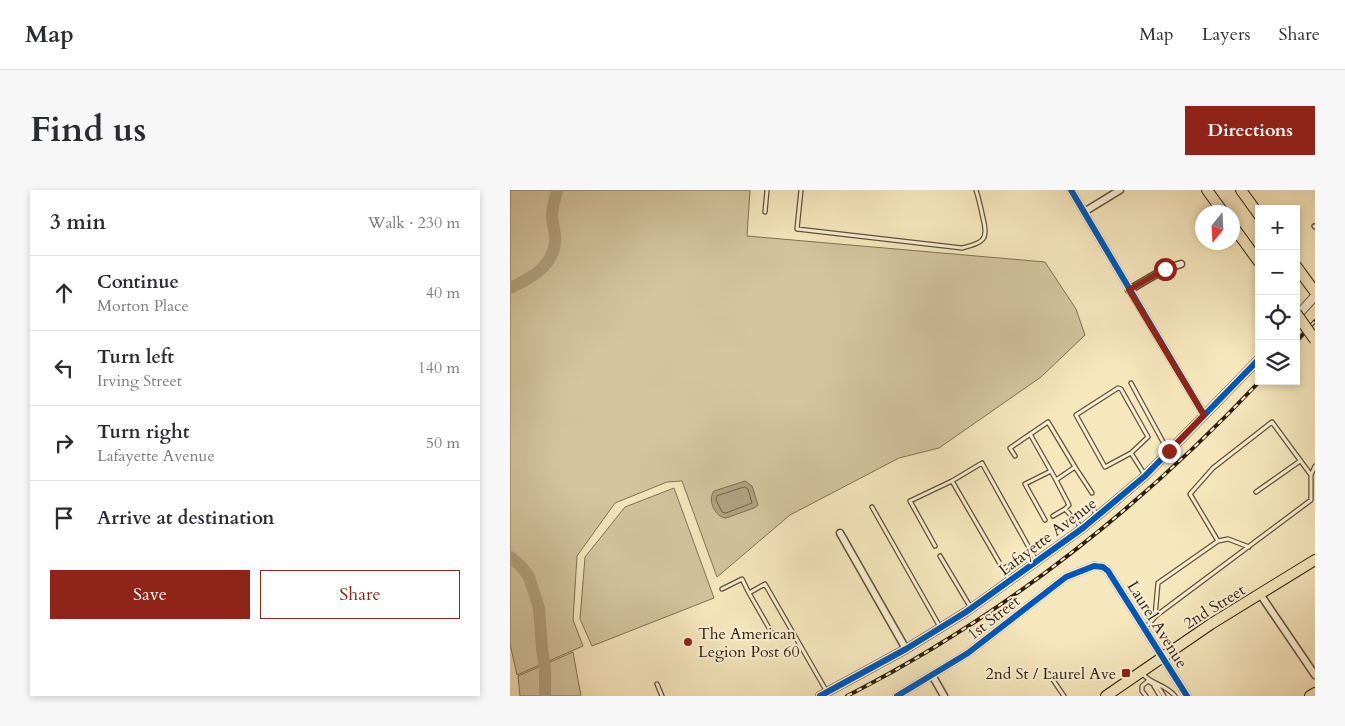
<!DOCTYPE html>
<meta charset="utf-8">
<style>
:root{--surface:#fff;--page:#f7f7f7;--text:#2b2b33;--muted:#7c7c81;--line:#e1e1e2;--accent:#8f2418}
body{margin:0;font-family:Cardo,serif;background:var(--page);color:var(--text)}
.controls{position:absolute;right:15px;top:15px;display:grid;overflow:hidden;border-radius:0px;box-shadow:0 2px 8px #0003}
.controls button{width:45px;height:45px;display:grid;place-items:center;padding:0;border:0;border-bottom:1px solid var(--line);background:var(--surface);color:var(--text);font:25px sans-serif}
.compass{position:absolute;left:685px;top:15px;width:45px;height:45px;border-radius:50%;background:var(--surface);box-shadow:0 2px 8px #0003;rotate:198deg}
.stop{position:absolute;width:15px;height:15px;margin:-11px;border:4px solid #8f2418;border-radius:50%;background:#fff}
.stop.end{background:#8f2418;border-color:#fff;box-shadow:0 1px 5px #0008}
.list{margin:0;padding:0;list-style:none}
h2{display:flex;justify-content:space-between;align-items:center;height:65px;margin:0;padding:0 20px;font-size:21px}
h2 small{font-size:16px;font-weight:400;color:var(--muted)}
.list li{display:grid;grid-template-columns:32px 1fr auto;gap:15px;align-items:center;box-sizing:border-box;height:75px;padding:0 20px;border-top:1px solid var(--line)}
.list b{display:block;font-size:19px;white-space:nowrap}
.list p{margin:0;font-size:16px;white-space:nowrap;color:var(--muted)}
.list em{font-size:16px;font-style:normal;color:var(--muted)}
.actions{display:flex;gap:10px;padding:15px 20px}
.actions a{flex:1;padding:11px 0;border:1px solid var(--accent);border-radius:0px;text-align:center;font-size:18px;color:var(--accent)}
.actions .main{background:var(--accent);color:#fff}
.icon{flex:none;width:28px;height:28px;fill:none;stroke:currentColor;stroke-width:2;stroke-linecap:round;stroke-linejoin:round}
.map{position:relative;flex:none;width:805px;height:506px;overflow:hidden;border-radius:0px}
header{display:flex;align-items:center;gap:30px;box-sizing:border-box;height:70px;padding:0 25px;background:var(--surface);border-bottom:1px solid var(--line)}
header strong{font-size:24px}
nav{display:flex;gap:28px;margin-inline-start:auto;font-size:18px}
.intro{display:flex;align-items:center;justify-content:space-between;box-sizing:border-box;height:120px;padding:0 30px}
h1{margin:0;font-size:35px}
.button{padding:12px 22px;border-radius:0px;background:var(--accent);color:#fff;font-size:18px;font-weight:700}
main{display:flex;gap:30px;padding:0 30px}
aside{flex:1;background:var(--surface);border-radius:0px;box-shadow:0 2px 8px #0003}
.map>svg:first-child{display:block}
.green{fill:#d4c59f;stroke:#807156}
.water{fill:#b2a281;stroke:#7c6d53}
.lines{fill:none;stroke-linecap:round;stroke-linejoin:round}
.shore{stroke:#6f6047;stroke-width:1}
.river{stroke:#b2a281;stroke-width:12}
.service-casing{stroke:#5f5039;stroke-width:5.5}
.minor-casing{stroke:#5f5039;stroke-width:9}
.tertiary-casing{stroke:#5f5039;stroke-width:10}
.primary-casing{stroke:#2c1d0d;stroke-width:12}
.service{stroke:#faefd4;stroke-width:3}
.minor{stroke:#faefd4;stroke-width:6}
.tertiary{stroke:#faefd4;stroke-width:8}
.primary{stroke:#f7e7bd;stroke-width:10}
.rail-casing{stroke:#2c1d0d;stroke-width:4}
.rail{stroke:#faefd4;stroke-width:2;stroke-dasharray:5.5;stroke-linecap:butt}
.primary-bridge-casing{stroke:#2c1d0d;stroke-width:12;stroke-linecap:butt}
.primary-bridge{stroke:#f7e7bd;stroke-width:10}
.cycleway-casing{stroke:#faefd4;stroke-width:9}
.cycleway{stroke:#0057b8;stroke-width:6}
.route{stroke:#8f2418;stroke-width:6}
.poi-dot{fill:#8f2418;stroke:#faefd4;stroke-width:2}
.labels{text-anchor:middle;stroke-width:4;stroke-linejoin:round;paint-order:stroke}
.street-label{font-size:16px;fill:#2c1d0d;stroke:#faefd4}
.poi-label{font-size:16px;fill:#2c1d0d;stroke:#faefd4;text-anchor:start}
</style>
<header>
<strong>Map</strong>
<nav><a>Map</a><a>Layers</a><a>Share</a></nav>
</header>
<div class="intro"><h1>Find us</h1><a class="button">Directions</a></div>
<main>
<aside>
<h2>3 min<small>Walk · 230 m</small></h2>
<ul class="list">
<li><svg class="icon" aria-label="ahead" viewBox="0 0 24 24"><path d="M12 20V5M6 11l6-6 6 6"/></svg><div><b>Continue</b><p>Morton Place</p></div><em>40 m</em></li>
<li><svg class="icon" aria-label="left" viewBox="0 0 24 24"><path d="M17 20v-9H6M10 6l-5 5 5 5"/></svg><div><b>Turn left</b><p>Irving Street</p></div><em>140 m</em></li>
<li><svg class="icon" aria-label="right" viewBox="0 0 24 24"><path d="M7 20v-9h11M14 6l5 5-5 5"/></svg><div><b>Turn right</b><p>Lafayette Avenue</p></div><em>50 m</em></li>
<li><svg class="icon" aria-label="arrive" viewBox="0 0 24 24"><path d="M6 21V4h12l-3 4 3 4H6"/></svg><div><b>Arrive at destination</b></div></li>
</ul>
<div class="actions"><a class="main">Save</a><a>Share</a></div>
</aside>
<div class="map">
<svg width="805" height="506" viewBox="0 0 805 506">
<rect width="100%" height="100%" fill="#f7e7bd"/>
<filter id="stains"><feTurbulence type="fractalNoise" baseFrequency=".004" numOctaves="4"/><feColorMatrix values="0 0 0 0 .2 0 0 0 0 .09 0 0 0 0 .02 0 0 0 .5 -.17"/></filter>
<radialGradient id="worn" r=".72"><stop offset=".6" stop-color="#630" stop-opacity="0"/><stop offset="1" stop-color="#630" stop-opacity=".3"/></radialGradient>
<!-- green -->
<path class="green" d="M0,0h240l-3,46 298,26 31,47 9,26 -44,42 -102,71 -40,10 -109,57 -73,62 -35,-96 -15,1 -52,21 -38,53 -4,64 10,26 -66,29 -7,-31z
M164,298l40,110 -122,48 -12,-27 5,-62 40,-50z
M63,462l8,44h-61l-2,-20z"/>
<!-- water -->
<path class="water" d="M235,291l7,5 6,19 -4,3 -28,10c-11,-1 -19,-18 -12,-27z"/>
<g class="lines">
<!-- shore -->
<path class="shore" d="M235,297l3,2 4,14 -26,10 -4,-1 -6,-12 1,-4z"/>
<!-- river -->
<path class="river" d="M0,98c22,-10 47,-24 45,-52 -1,-8 -3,-15 -3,-23 1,-8 3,-15 5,-23
M0,367l11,9 8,11 10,31 3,41 3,20v27"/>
<!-- service casing -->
<g class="service-casing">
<path id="service" d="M291,0l-4,39 165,19c21,-5 27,-8 21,-30 -2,-9 -4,-19 -7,-28
M255,22l2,-22
M804,36l1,1
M621,193l37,68
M520,244l26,46
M621,263l17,-16 -27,-48 -3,-1 -42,27 29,52 26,-14 14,22
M505,266l-5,-8 38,-26 27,45
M801,285l4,-9
M746,302l44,-31
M580,315l8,11
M362,317l68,120
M555,319l4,-4 -13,-25 19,-13 17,26
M543,326l12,-7 17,19
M535,330l-20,-36 26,-13
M708,351l10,-2 21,8
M425,356l-25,-45 42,-20
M430,366l31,52
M493,379l28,-18
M500,391l-58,-100 30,-18 55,99
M212,399l20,-10 7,14 16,-9 62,108
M239,403l24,42
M634,439l13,-14 154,-115v-25l-39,-53 -59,46 -23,26 28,47 -60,42 -3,33
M632,483c9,12 22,10 33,23
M539,484l15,22
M147,494l5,12
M644,496l6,10
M636,506l-4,-5v-5l6,-5 11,7 5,8"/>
</g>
<!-- minor casing -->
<g class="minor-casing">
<path id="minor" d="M561,0l133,225
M574,22l36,-22
M619,100l36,-21 16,-5
M330,343l66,116
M750,404l55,81
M422,485l12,21
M387,506l71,-43 98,-76 28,-11 9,1 5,4 79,125"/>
</g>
<!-- tertiary casing -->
<g class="tertiary-casing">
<path id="tertiary" d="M786,127l19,-21
M310,506l86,-47 60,-37 117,-84 62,-52 114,-117"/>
</g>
<!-- primary casing -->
<g class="primary-casing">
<path id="primary" d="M697,0l16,22
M731,0l18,25
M722,35l27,37
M786,76l19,26
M596,506l105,-72 104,-64
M800,506l5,-3"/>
</g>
<!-- service -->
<use href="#service" class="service"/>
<!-- minor -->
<use href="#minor" class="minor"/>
<!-- tertiary -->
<use href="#tertiary" class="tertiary"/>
<!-- primary -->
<use href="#primary" class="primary"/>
<!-- rail casing -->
<g class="rail-casing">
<path id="rail" d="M786,152l19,-21
M337,506c155,-79 294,-189 413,-315"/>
</g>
<!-- rail -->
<use href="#rail" class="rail"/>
<!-- primary-bridge casing -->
<g class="primary-bridge-casing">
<path id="primary-bridge" d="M786,123l19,27"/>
</g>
<!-- primary-bridge -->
<use href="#primary-bridge" class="primary-bridge"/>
<!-- cycleway casing -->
<g class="cycleway-casing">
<path id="cycleway" d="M561,0l133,225
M310,506l86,-47 60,-37 117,-84 62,-52 114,-117
M387,506l71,-43 98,-76 28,-11 9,1 5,4 79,125"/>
</g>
<!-- cycleway -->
<use href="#cycleway" class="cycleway"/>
</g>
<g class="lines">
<!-- route -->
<path class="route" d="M655,79l-36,21 75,125 -35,36"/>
</g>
<!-- markers -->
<g class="poi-dot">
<circle cx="178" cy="452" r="5"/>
<rect x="611" y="478" width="10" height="10" rx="2.5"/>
</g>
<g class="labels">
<!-- street labels -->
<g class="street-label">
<text transform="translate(537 346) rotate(-37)" y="6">Lafayette Avenue</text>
<text transform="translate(704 416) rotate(-32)" y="6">2nd Street</text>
<text transform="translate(483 427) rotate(-38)" y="6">1st Street</text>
<text transform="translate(648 434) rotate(58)" y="6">Laurel Avenue</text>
</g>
<!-- poi labels -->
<g class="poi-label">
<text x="188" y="449">The American<tspan x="188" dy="18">Legion Post 60</tspan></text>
<text x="606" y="489" text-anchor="end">2nd St / Laurel Ave</text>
</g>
</g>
<rect width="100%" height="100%" filter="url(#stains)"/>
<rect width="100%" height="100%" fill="url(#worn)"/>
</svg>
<div class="controls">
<button>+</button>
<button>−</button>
<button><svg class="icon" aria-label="locate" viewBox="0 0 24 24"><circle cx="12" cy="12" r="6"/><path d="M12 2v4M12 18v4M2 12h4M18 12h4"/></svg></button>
<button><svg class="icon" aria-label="layers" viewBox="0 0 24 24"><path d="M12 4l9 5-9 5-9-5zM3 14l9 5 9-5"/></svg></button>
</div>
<svg class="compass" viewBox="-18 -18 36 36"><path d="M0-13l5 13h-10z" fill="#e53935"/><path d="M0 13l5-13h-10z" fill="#7c7c81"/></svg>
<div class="stop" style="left:655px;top:79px"></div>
<div class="stop end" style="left:659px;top:261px"></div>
</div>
</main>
